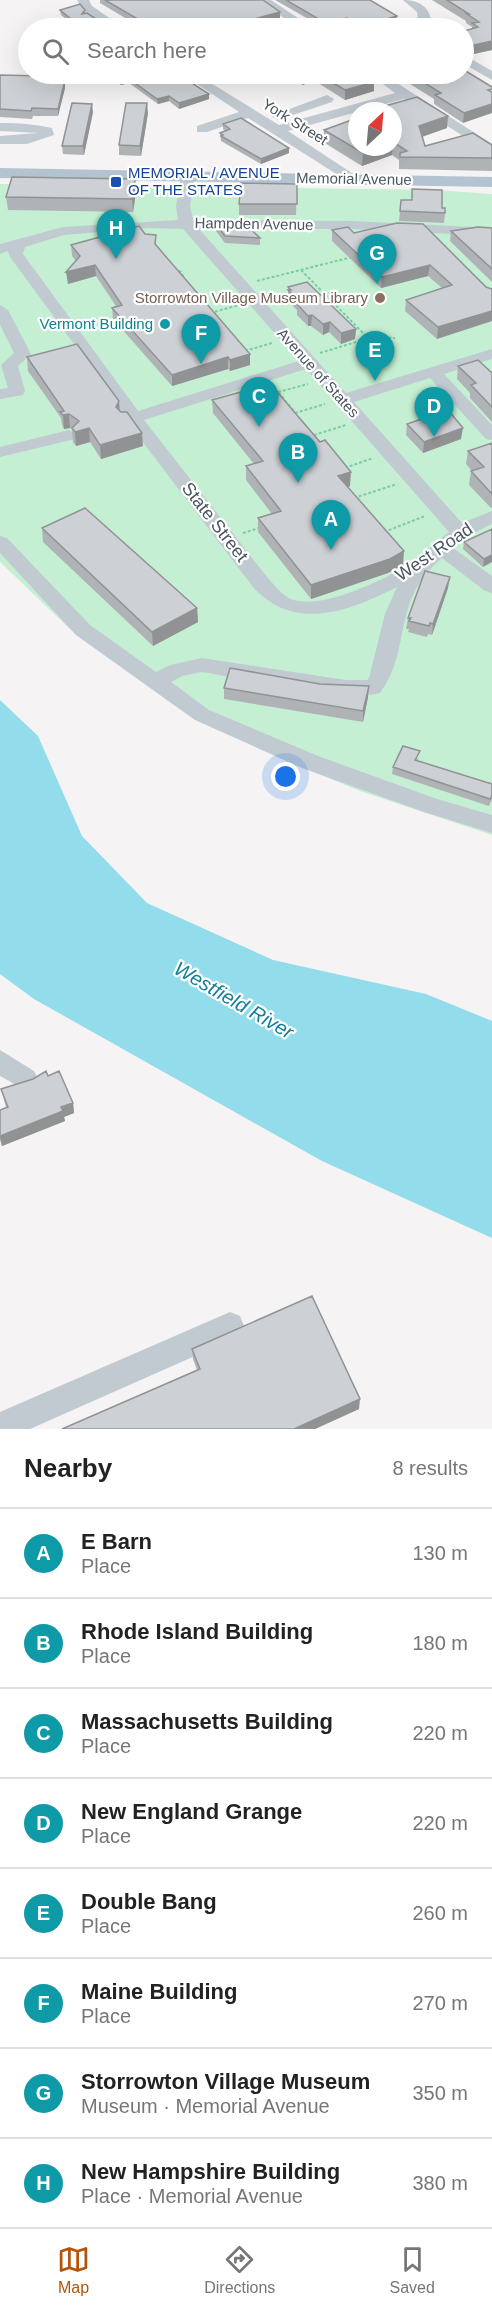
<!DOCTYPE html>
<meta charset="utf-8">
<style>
:root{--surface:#fff;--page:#f6f6f6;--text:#222;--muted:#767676;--line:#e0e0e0;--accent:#b45309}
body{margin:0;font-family:Helvetica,sans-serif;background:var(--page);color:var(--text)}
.compass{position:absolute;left:348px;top:102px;width:54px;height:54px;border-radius:50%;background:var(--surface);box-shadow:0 6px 24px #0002;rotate:26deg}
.you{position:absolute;left:286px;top:777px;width:21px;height:21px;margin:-15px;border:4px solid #fff;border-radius:50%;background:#1a73e8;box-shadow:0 0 0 9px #1a73e833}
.badge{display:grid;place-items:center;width:39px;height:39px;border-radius:50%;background:var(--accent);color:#fff;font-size:20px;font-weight:700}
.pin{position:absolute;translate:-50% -50px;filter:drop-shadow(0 2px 3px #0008)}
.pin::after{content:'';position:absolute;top:32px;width:21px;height:18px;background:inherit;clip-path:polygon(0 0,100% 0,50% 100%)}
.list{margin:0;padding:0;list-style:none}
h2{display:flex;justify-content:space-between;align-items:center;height:78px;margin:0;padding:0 24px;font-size:26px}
h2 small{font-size:20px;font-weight:400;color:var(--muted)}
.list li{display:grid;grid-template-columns:39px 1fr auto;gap:18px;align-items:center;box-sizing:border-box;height:90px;padding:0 24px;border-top:2px solid var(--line)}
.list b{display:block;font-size:22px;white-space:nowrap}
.list p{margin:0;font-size:20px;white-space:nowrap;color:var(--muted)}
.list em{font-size:20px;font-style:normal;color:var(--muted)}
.icon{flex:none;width:33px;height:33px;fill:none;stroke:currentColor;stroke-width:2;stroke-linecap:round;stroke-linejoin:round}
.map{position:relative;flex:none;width:492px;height:1429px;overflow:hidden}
.search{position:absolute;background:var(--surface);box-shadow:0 6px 24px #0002;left:18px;right:18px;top:18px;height:66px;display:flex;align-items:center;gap:15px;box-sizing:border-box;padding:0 21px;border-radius:33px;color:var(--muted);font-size:22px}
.sheet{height:798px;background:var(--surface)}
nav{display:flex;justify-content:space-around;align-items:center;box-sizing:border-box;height:84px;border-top:2px solid var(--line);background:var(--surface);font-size:16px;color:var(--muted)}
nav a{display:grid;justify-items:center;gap:3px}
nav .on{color:var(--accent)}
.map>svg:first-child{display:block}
.green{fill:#c4efd3}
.water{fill:#92dceb}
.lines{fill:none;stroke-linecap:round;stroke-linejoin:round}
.path{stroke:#7ccda2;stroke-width:2;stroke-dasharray:3 2;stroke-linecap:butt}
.minor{fill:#c1cad1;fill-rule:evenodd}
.major{fill:#b4c3d0;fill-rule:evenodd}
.wall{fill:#b0b3b6}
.shaded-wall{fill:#909294}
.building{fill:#cdd0d4;stroke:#909294;stroke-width:1.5}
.transit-dot{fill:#1a4fb4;stroke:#fff;stroke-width:2}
.education-dot{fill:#8d6e63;stroke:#fff;stroke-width:2}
.culture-dot{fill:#0f9aa8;stroke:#fff;stroke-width:2}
.labels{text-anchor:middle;stroke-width:4.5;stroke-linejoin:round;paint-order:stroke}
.far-street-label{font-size:15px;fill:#4a5760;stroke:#fff}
.far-transit-label{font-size:15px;fill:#164399;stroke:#fff;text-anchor:start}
.far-education-label{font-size:15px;fill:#785e54;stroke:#fff;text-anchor:end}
.far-culture-label{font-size:15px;fill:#0d838f;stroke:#fff;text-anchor:end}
.street-label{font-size:18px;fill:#4a5760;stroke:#fff}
.water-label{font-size:20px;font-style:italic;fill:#117f96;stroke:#fff}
</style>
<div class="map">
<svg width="492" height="1429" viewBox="0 0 492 1429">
<rect width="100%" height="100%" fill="#f5f3f3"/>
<!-- green -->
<path class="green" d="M0,184l436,6 56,4v641l-132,-44 -78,-32 -104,-51 -108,-79 -70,-67z"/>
<!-- water -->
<path class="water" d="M0,700l38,36 44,100 65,67 126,57 153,34 66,27v217l-170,-77 -288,-162 -34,-25z"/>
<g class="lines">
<!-- path -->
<path class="path" d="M174,269l7,3 6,12
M301,270l65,66 29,2
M257,281l95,-24
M210,313l29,-8
M245,351l27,-8
M320,353l36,-11 10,-6
M274,391l4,1 16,19
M278,392l30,-8
M295,413l30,-9
M314,435l32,-10
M345,468l28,-10
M354,498l43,-14
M384,532l41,-16
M243,533l16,-5"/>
<!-- minor -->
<path class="minor" d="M77,0h12l3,6 32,22c-18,2 -39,-12 -47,-28z
M257,0h14l42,28h-14z
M403,0c18,0 30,9 28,28h-12l-2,-16z
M464,55l28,16v9l-28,-16z
M182,74h14l83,51 116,-32 -26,-19h14l109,70v10l-88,-55 -116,32 73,48 -7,4 -5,-1 -101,-64 -41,14h-10v-6l42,-14z
M327,95l7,4 -2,3 -54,18 -7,-4z
M0,123c18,0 34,1 52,5l2,7 -27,9h-27v-8l38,-3 -38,-2z
M188,172l7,4 -5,30 3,14 160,1 139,7v8l-139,-7h-154l147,164 146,-44v10l-48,15 48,51v15l-6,-1 -56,-61 -76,24 108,121 30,-12v13l-18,9 -21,15 39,28v17l-7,-2 -43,-33c-52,43 -29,91 -62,135 -31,10 -140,-15 -178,-21l-20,4 -11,6 38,28 109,46 119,43 55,16v18l-68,-21 -122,-44 -107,-48 -119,-85 -76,-82v-17l7,2 83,87 66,47 14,-7 32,-7 144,22h21l2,-2 16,-64 12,-27c-47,24 -103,46 -144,0l-124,-163 -7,-1 -3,-4 4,-4 -16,-26 -97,-132 -2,-6 -8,3v-10l63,-17 115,-7 -2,-14 5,-30zM149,228l34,1 116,132 -161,50 -115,-157 2,-7 39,-12zM306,369l143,163c-15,11 -27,24 -43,34 -25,15 -86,45 -115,33 -9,-4 -17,-14 -24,-22l-123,-157z
M0,305l8,5 23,44 -13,12 7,25 -2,4 -23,4v-10l8,-1 -7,-23 13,-12 -14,-28z
M69,430l9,5 -3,4 -75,18v-10z
M0,1050l34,21 4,8 -4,8 -9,3 -25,-14z
M230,1312l10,4 4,10 -4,10 -210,93h-30v-17z"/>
<!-- major -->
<path class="major" d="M0,168l492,9v10l-492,-9z"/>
</g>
<!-- wall -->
<path class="wall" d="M100,0h163l17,12v6l-31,9 3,1h-110l-42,-25z
M275,0h95l26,23 -20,5h-15l-2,-1 -11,1 -1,-3 -14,3h-9z
M432,0h60v50l-23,5 -5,-2v-22l8,-2v-2l-6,-4v-2z
M60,10h25l1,4 24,14h-33l-16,-13z
M105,74h73l31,20v5l-30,10 -10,-8 -11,3 -29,-21 -8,2z
M261,74h112v6h-2l3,2v9l-29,9 -30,-19 -13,4 -2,-7 -21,5z
M392,74h72l28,13 -29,36 -29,-19v-5l-40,-25z
M0,75l41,5 24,8 -7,28h-25l-1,3 -32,-2z
M393,111l54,17 -25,9 3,9 67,12v13l-93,-2v-9l-7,-5 -30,11 -39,-24 1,-12 33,17h36z
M93,112l-9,43 -21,-1 -1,-8z
M148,113l-7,43 -22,-1v-10z
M223,124l66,29 -28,11 -40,-23 -1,-8 6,-2 -3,-2z
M297,184l-1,31h-57v-11z
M136,192l-3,20 -125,-2 -2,-13z
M401,200l41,8 3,5 -1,10 -45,-2z
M216,224l44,14v7l-35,-2 -9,-12z
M492,228v54l-42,-41 1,-10z
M332,230l22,3 132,54 -49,52 -32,-28 1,-11 36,-12 -14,-12 -47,12 -49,-47z
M145,234l11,1v10l94,120 -20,6 -2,-2 -56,17 -59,-67 -1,-11 4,-2 -20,-30 -28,8 8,-23 -4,-5 -1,-11z
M288,287l68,42 -1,10 -14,5 -12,-12 -6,3 -12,-9h-3l-11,-11v-5l-9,-9z
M27,357l93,54 23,35 -42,13 -11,-17 -14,4 -3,-4 -1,-13 -2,-1 -6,1 -2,-4 -1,-7 -33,-47z
M458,366l34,7v49l-22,-24v-5l-13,-14z
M245,386l105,100 -2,1 55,78 -15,8 -77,26 -53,-67v-14l14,-4 -26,-34v-14l8,-2 -41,-51 -1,-13 33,-9z
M407,424l54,15 -38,14 -17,-18z
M492,443v64l-1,1 -22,-23 2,-14h1l-6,-7 2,-13z
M42,528l155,80 1,14 -45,24 -110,-104z
M492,529l-9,38 -20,-18 1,-7z
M448,588l-16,47 -4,-1 -1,3 -19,-5 1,-3h-3l2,-11z
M320,684l48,13 -5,25 -139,-23v-11z
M419,758l-2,3 75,23v15l-3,7 -97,-32 1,-7z
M48,1076l25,27 1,10 -10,4 1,4 -63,25 -2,-6v-30l6,-3 -5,-18z
M192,1349l167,60 -44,20h-253l135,-59 -4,-11z"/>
<!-- shaded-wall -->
<path class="shaded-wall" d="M280,12v6l-37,10v-6z
M397,16l-1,7 -20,5h-10v-3z
M347,18v7l-14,3h-7l1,-4z
M359,20v7l-10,1v-5z
M492,41v9l-23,5 1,-9z
M279,74h21v4l-21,5z
M309,74h6v7l-13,4v-10z
M362,74h11v6l-12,3z
M128,78l1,5 -8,2v-5z
M65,80v8l-7,28v-7z
M374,82v9l-29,9v-10z
M209,94v5l-30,10v-6z
M169,96v5l-11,3 -1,-5z
M147,103l1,10 -7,43 -1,-10z
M92,104l1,8 -9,43 -1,-9z
M492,104v9l-29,10 1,-10z
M448,116l-1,12 -29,10 1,-12z
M380,147h13l-1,8 -30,11 1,-13z
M289,148v5l-28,11v-5z
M135,179l1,13 -3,20 -1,-13z
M95,265l1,11 -28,8 -2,-12z
M430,265l-2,11 -47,12 1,-11z
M492,311v10l-55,18 1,-12z
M312,315l-1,11h-3v-10z
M330,322l-1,10 -6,3v-11z
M356,329l-1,10 -14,5v-11z
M250,354v11l-20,6v-11z
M228,357v12l-56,17v-11z
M119,401l1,14 -4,-8z
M69,414l1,14 -6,1 -1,-14z
M89,428l1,14 -14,4 -1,-14z
M463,428l-2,11 -38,14 1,-11z
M142,433l1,13 -42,13 -1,-14z
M351,472l-1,14 -12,4v-14z
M404,551l-1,14 -15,8 -77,26v-14z
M492,555v7l-9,5 1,-8z
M450,577l-2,11 -16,47 1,-11z
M197,608l1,14 -45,24 -1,-14z
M369,686l-1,11 -5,25v-11z
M73,1103l1,10 -10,4 1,4 -63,25 -2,-10z
M360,1399l-1,10 -44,20h-21z"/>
<!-- building -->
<path class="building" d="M105,0h158l17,12 -37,10 8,6h-98z
M286,0h84l27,16 -31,9 -7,-5 -10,3 -2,-5 -20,6z
M447,0h45v41l-22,5 -5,-2 -1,2v-15l14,-4 -6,-4 7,-1 -12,-8h2z
M80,4l5,6 -3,4 5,-1 23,15h-28l-22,-18z
M464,70l28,17v2l-4,1 4,2v12l-28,9 -29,-18 6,-2 -31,-19h54z
M112,74h66l31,20 -30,9 -10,-7 -12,3 -29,-21 -7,2z
M318,74h44l12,8 -29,8z
M0,75l41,1 -1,4h25l-7,29 -26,-1 -1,3 -31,-2z
M417,97l31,19 -29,10 6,20 48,-13 19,12v13l-92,-1v-4l7,-2 -14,-9v-31h-21l2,-2z
M72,103l20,1 -9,42h-21z
M126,103h21l-7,43 -21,-1z
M241,118l48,30 -28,11 -40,-23 2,-1 -3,-2 10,-4 -7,-5z
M357,118v29h23l-17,6 -39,-23z
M12,177l123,2 -3,20 -126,-2z
M241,183l56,1v20h-58z
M412,189l30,1v18h3v5l-45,-2 1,-11h11z
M397,223l26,1 63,63 6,2v22l-54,16 -32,-27 46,-15 -22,-20 -48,12 -50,-47 16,-3 6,6z
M216,224h29l15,14 -35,-2z
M139,226l6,8 11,1 -1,9 95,110 -20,6 -2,-3 -56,18 -60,-67 10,-3 -27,-40 -29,7 14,-16 -9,-11z
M478,227l14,1v41l-41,-38z
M307,282l49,47 -15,4 -11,-11 -7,2 -11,-9 -4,1 -11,-12 4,-1 -13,-13h3l-3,-3z
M77,344l42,57 -3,6 5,5h6l15,21 -42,12 -11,-17 -14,4 -3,-4 7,-7 -10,-7 -6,1 -3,-3 4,-1 -37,-54z
M478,360l14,13v34l-21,-22 5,-2 -18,-17z
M267,380l53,62 5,-2 26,32 -13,4 66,75 -14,8 -79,26 -53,-67 23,-7 -35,-45 17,-5 -51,-61 36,-10 -3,-4z
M448,410l15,18 -39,14 -17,-18z
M492,443v51l-21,-23 13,-4 -16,-16z
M85,508l112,100 -45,24 -110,-104z
M492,529v26l-8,4 -20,-17z
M425,571l25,6 -17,47 -3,-1 -1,3 -20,-5 2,-3h-3z
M230,668l90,16 49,2 -6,25 -139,-23z
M403,746l17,5 -5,9 77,24v11l-2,4 -97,-32z
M46,1071l2,5 11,-5 14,32 -12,4 2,4 -63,25v-26l8,-3 -7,-18 32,-10z
M312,1296l48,103 -66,30h-232l138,-60 -8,-20z"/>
<!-- markers -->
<rect class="transit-dot" x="110" y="176" width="12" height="12" rx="3"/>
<circle class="education-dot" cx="380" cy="298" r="6"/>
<circle class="culture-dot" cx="165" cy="324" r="6"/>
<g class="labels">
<!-- far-street labels -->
<g class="far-street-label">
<text transform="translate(295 122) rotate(32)" y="5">York Street</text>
<text transform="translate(354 179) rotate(1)" y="5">Memorial Avenue</text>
<text transform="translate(254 224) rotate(1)" y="5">Hampden Avenue</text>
<text transform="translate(318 373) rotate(48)" y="5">Avenue of States</text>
</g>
<!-- far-transit labels -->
<g class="far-transit-label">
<text x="128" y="178">MEMORIAL / AVENUE<tspan x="128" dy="17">OF THE STATES</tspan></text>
</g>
<!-- far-education labels -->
<g class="far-education-label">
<text x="368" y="303">Storrowton Village Museum Library</text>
</g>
<!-- far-culture labels -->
<g class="far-culture-label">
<text x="153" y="329">Vermont Building</text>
</g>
<!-- street labels -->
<g class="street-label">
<text transform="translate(215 522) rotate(52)" y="6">State Street</text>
<text transform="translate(434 552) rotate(-34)" y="6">West Road</text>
</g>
<!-- water labels -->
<g class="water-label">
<text transform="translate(234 1000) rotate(30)" y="7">Westfield River</text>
</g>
</g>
</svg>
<svg class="compass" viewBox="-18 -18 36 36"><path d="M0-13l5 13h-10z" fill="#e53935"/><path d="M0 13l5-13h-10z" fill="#767676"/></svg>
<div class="you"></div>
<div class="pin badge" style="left:331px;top:550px;background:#0f9aa8">A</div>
<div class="pin badge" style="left:298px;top:483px;background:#0f9aa8">B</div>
<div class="pin badge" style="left:259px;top:427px;background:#0f9aa8">C</div>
<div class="pin badge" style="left:434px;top:437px;background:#0f9aa8">D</div>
<div class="pin badge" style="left:375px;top:381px;background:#0f9aa8">E</div>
<div class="pin badge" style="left:201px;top:364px;background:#0f9aa8">F</div>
<div class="pin badge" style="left:377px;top:284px;background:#0f9aa8">G</div>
<div class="pin badge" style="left:116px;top:259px;background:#0f9aa8">H</div>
<div class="search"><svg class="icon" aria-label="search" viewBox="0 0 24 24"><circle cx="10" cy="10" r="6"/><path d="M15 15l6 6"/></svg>Search here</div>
</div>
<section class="sheet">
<h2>Nearby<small>8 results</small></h2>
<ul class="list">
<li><span class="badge" style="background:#0f9aa8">A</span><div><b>E Barn</b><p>Place</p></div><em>130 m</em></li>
<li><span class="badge" style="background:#0f9aa8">B</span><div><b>Rhode Island Building</b><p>Place</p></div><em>180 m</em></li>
<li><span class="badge" style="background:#0f9aa8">C</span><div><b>Massachusetts Building</b><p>Place</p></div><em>220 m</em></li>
<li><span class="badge" style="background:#0f9aa8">D</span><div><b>New England Grange</b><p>Place</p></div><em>220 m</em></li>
<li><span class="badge" style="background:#0f9aa8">E</span><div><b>Double Bang</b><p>Place</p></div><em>260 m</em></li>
<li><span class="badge" style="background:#0f9aa8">F</span><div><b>Maine Building</b><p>Place</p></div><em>270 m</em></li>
<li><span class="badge" style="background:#0f9aa8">G</span><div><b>Storrowton Village Museum</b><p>Museum · Memorial Avenue</p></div><em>350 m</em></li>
<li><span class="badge" style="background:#0f9aa8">H</span><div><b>New Hampshire Building</b><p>Place · Memorial Avenue</p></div><em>380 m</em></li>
</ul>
</section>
<nav>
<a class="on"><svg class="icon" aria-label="map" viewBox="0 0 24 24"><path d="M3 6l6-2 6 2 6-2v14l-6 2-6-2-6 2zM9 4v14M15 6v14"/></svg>Map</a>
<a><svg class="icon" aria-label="directions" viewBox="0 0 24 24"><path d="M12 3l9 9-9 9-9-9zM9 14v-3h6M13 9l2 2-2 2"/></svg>Directions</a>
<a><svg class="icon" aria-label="saved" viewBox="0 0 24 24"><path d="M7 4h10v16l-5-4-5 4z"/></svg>Saved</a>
</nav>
